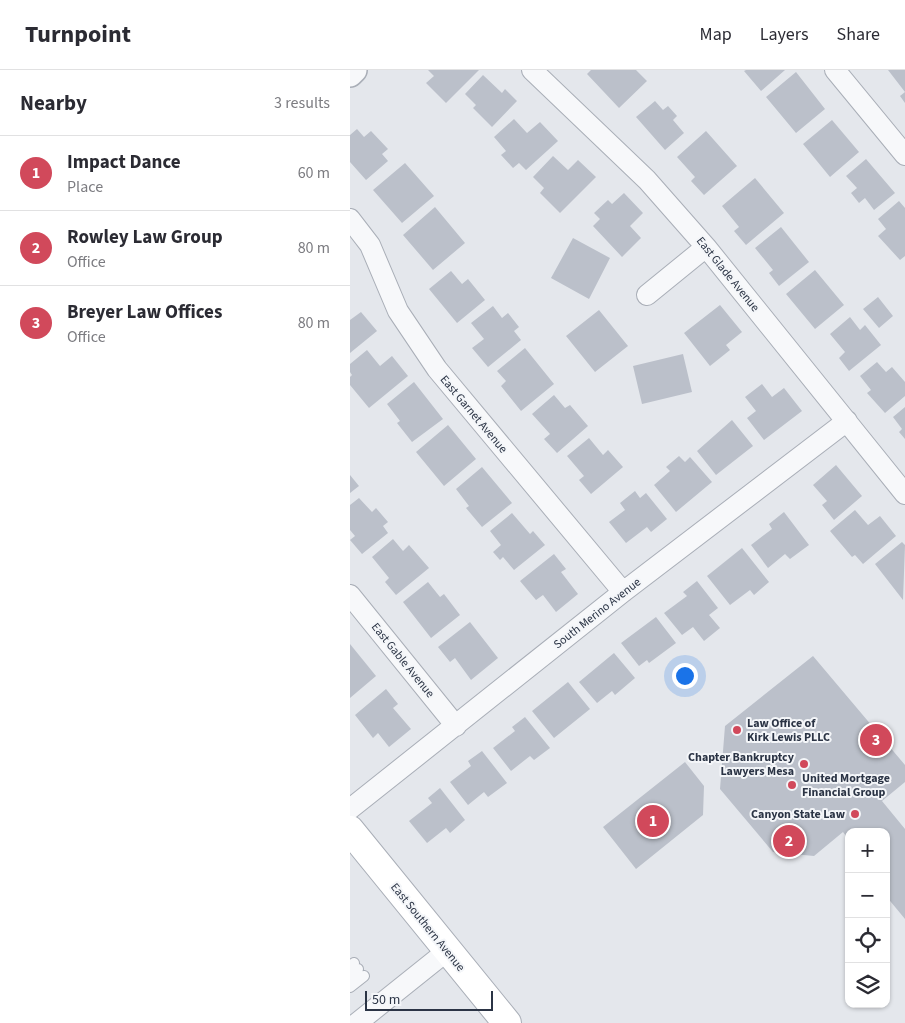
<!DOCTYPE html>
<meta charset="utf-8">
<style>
:root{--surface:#fff;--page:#f7f7f7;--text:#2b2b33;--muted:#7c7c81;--line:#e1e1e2;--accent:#d1495b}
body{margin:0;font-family:"Source Sans 3",sans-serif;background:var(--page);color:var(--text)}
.controls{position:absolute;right:15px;bottom:15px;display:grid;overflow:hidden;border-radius:10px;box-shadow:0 1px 4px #0004}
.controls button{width:45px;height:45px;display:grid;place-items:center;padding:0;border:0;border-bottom:1px solid var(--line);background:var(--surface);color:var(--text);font:25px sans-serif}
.scale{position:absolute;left:15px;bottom:12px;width:128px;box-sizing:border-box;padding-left:5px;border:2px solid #2b3445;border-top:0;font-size:14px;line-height:18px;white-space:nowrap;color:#2b3445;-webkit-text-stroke:4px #f4f6f9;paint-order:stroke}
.you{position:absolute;left:334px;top:605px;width:18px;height:18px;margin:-12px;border:4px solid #fff;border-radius:50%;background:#1a73e8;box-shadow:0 0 0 8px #1a73e833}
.badge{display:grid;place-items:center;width:32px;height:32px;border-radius:50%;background:var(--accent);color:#fff;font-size:16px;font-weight:700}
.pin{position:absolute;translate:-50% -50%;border:2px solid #fff;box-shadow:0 1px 5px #0006}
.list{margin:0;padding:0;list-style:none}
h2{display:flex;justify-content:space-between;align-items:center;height:65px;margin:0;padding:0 20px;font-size:21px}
h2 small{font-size:16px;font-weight:400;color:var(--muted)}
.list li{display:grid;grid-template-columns:32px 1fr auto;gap:15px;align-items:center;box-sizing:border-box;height:75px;padding:0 20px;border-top:1px solid var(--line)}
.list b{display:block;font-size:19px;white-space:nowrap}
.list p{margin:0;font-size:16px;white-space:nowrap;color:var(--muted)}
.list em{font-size:16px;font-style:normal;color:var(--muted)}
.icon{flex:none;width:28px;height:28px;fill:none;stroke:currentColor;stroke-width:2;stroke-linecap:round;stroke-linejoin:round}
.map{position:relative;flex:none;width:555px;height:953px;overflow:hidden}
header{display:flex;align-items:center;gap:30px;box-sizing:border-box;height:70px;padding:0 25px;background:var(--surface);border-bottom:1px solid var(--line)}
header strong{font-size:24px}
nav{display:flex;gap:28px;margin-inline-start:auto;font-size:18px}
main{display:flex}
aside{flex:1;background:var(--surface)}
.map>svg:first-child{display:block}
.building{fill:#bbc0ca}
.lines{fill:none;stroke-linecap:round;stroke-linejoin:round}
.service-casing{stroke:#a9aeb7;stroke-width:12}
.minor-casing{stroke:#a9aeb7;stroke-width:22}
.tertiary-casing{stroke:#a9aeb7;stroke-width:28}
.secondary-casing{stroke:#a9aeb7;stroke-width:30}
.service{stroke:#f7f8fa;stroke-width:10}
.minor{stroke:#f7f8fa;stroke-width:20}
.tertiary{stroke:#f7f8fa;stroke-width:25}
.secondary{stroke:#fff;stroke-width:28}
.poi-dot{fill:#d1495b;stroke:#f4f6f9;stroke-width:2}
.labels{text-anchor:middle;stroke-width:4;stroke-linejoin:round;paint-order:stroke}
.street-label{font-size:12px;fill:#2b3445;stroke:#f4f6f9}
.poi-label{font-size:12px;font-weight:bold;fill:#2b3445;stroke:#f4f6f9;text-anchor:start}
</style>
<header>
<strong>Turnpoint</strong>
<nav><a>Map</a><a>Layers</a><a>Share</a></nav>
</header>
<main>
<aside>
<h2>Nearby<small>3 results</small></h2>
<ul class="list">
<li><span class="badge">1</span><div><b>Impact Dance</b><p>Place</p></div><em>60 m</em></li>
<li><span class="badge">2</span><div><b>Rowley Law Group</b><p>Office</p></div><em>80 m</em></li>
<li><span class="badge">3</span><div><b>Breyer Law Offices</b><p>Office</p></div><em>80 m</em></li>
</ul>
</aside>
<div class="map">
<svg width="555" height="953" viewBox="0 0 555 953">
<rect width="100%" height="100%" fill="#e4e7ec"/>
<!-- building -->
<path class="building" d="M78,0h51l-33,33 -20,-20 8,-7z
M241,0h45l11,11 -28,27 -32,-34z
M396,0h39l-24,21 -17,-20z
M538,0h17v33l-5,-7 5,-4z
M446,2l29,37 -29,24 -30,-36z
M133,5l19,18 3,-4 12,12 -25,26 -19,-19 3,-3 -11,-11z
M305,31l8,9 5,-4 9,10 -4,4 11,13 -19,17 -29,-33z
M164,49l13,14 13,-11 18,19 -32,29 -7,-7 -6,5 -12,-13 5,-4 -12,-14z
M482,50l27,32 -29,25 -27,-33z
M7,59l7,8 7,-6 17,18 -6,5 6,7 -22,19 -16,-18v-27z
M356,61l31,35 -33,29 -13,-14 4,-4 -18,-20z
M203,86l15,14 10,-10 18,17 -36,36 -20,-20 4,-5 -11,-11z
M516,89l29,34 -21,17 -9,-12 -6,5 -8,-10 6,-5 -11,-12z
M55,93l29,33 -32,27 -29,-33z
M405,108l29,35 -38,32 -12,-14 5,-4 -17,-21z
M274,123l19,20 -13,13 11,12 -19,19 -29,-31 7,-7 -6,-6 14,-13 4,4z
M549,131l6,7v48l-5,4 -22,-24 8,-7 -8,-10z
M85,137l30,36 -32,27 -30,-35z
M431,157l28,35 -30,24 -10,-13 4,-3 -18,-22z
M223,168l37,20 -21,41 -38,-21z
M465,200l29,35 -29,24 -29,-35z
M101,201l11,13 6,-5 17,21 -28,23 -28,-34z
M528,227l15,19 -14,12 -16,-19z
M370,235l22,27 -16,13 4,5 -20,16 -26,-33z
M143,236l9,12 6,-5 11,14 -5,4 7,9 -33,27 -16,-19 12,-9 -13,-16z
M249,240l29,36 -33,26 -29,-36z
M11,242l16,19 -27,22v-33z
M500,247l10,13 5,-5 16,20 -32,26 -10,-13 6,-6 -15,-18z
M175,278l29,36 -33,27 -20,-25 5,-5 -9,-10z
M17,280l13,16 12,-10 16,20 -39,32 -19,-23v-8l2,-2 -2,-3v-8z
M333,284l9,38 -50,12 -9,-38z
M527,292l9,10 6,-5 13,15v14l-20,17 -18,-20 4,-3 -11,-14z
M64,312l29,37 -31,23 -15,-19 3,-2 -13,-17z
M412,314l10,13 12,-9 18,23 -38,29 -17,-22 9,-7 -11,-14z
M204,325l11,13 5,-3 18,21 -31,27 -13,-14 6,-5 -18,-20z
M555,337v32l-6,-7 3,-3 -9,-12z
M382,350l21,26 -37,29 -19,-24z
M98,355l28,34 -32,27 -28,-34z
M239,368l14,17 5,-5 15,17 -32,27 -12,-14 5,-4 -17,-20z
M329,386l6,6 5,-5 22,25 -36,30 -22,-27 16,-14 -4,-4z
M486,395l26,31 -28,24 -12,-15 5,-4 -14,-16z
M132,397l30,36 -30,24 -16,-19 3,-2 -13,-17z
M0,405l9,11 -9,7z
M285,421l5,7 6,-5 21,26 -16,13 -4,-5 -21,16 -17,-21 16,-12 -5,-7z
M9,428l13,14 4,-4 12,14 -5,4 5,7 -26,21 -12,-14 5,-4 -5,-6v-25z
M505,440l13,15 12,-9 16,20 -33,28 -8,-9 -3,2 -22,-26z
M434,442l25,33 -19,14 -5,-5 -17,14 -17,-23 21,-16 -3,-5z
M162,443l18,21 3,-3 12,14 -31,25 -11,-13 -3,3 -7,-8 8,-7 -11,-14z
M43,469l10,12 6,-6 20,23 -33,27 -11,-13 4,-4 -17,-21z
M552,472l3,3 -2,55 -28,-36z
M392,478l27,34 -15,13 -4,-5 -20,15 -23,-29z
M204,484l12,15 -5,3 17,22 -22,18 -13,-17 -7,5 -16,-19z
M347,511l21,27 -9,7 11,13 -16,13 -11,-14 -11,8 -18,-22 23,-17 -4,-4z
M78,512l12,15 4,-3 16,21 -29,23 -28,-36z
M306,547l20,26 -27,20 -2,-3 -8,6 -18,-23z
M120,552l28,36 -27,22 -16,-22 -5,4 -12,-15z
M0,574l26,32 -26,22z
M264,583l21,25 -20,17 -3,-4 -15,12 -18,-21z
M463,586l92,109v17l-23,19 23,28v90l-19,-23v-4l4,-3 -4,-4v-53h-37v8l-6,-8 -29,24 -41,-4 -53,-63 5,-63z
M218,612l22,27 -36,29 -22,-27z
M36,619l12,15 -5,4 18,21 -22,18 -11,-14 -5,5 -18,-23z
M175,647l25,31 -16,12 -4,-4 -19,15 -18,-23 22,-17 -3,-4z
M132,681l25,32 -19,14 -4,-5 -16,13 -18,-23 21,-16 -3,-5z
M335,692l19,24 -1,29 -67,54 -33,-42z
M90,718l25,32 -15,13 -4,-5 -19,15 -18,-22 23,-18 -4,-5z"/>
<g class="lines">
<!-- service casing -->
<g class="service-casing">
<path id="service" d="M0,896l4,-3
M0,906l8,-7
M0,917l14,-11"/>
</g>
<!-- minor casing -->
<g class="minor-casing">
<path id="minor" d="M182,0l115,110 59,67 199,247
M485,0l70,85
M0,149l20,26 28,66 39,58 186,223
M297,225l59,-48
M0,525l106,131
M0,739l273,-217 224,-171
M7,953l90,-72"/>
</g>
<!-- tertiary casing -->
<g class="tertiary-casing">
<path id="tertiary" d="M0,4l4,-4"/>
</g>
<!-- secondary casing -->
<g class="secondary-casing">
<path id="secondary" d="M0,760l157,193"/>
</g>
<!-- service -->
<use href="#service" class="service"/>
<!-- minor -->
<use href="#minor" class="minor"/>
<!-- tertiary -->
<use href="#tertiary" class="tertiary"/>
<!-- secondary -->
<use href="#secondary" class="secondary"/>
</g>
<!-- markers -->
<g class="poi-dot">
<circle cx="387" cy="660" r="5"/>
<circle cx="454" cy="694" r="5"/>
<circle cx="442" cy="715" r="5"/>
<circle cx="505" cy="744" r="5"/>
</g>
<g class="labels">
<!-- street labels -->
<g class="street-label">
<text transform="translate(378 204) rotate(51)" y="4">East Glade Avenue</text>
<text transform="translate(124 344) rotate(50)" y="4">East Garnet Avenue</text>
<text transform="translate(247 543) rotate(-38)" y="4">South Merino Avenue</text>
<text transform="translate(53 590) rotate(51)" y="4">East Gable Avenue</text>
<text transform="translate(78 857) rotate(51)" y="4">East Southern Avenue</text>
</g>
<!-- poi labels -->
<g class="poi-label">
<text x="397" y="657">Law Office of<tspan x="397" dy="14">Kirk Lewis PLLC</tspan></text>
<text x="444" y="691" text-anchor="end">Chapter Bankruptcy<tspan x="444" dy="14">Lawyers Mesa</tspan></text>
<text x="452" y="712">United Mortgage<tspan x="452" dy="14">Financial Group</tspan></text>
<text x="495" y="748" text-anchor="end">Canyon State Law</text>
</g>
</g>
</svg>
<div class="controls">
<button>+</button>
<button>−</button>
<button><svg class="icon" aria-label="locate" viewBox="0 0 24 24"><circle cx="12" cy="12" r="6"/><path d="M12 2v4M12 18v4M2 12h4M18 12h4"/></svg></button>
<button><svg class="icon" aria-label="layers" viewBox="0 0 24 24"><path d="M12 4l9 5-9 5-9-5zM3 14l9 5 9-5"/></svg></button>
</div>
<div class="scale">50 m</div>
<div class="you"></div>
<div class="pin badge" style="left:303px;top:751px">1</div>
<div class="pin badge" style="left:439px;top:771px">2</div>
<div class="pin badge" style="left:526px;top:670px">3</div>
</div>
</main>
